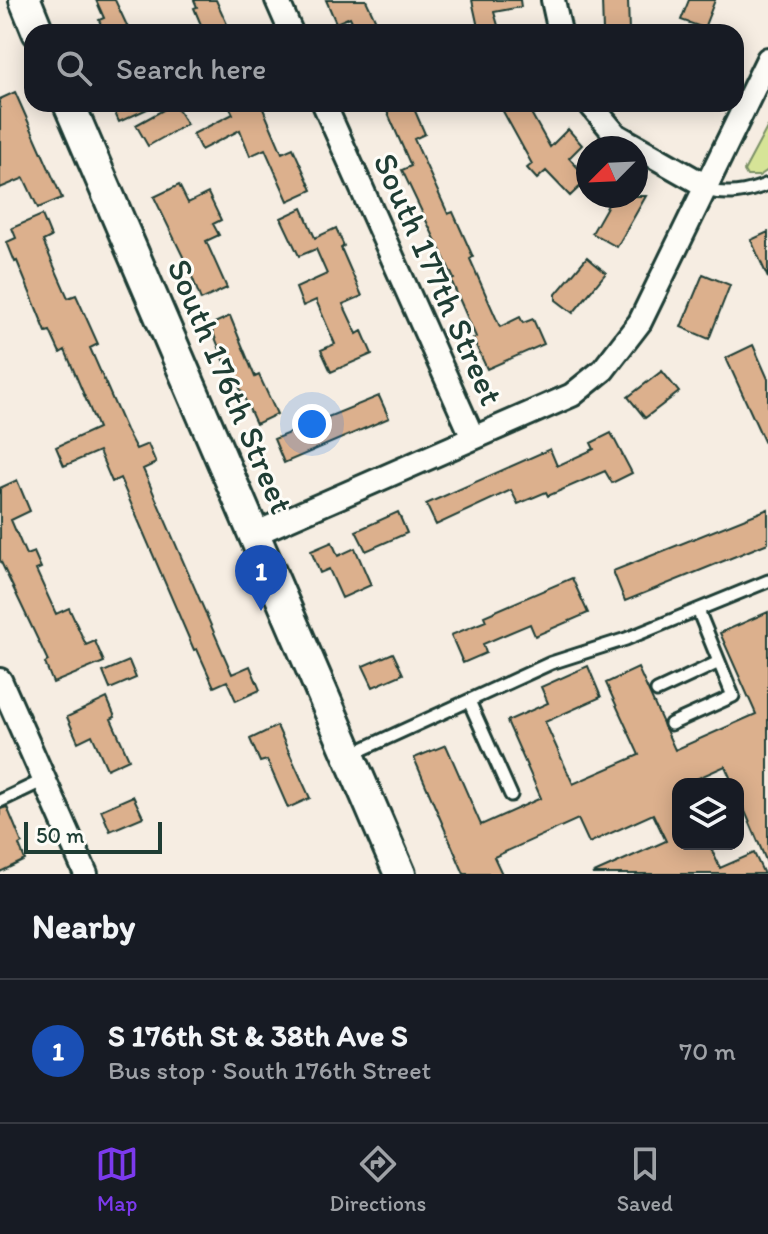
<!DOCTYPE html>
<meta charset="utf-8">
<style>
:root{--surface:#171b24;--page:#242831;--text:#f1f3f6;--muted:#9ea1a6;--line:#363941;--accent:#7c3aed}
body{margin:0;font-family:Itim,sans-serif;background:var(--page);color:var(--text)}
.controls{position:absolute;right:24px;bottom:24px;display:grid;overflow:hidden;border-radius:16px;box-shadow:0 4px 20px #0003}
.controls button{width:72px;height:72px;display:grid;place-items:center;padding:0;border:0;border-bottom:2px solid var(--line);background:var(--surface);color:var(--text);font:40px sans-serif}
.compass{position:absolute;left:576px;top:136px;width:72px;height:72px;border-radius:50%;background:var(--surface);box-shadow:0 4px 20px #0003;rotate:246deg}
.scale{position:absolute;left:24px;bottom:20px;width:138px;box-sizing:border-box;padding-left:8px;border:4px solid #1f3d34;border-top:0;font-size:22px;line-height:28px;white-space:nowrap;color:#1f3d34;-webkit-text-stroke:6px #fdfcf7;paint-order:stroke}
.you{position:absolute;left:312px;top:424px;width:28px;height:28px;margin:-20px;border:6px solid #fff;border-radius:50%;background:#1a73e8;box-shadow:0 0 0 12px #1a73e833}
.badge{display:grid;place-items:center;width:52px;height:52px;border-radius:50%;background:var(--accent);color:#fff;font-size:26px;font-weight:700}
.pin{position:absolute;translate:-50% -66px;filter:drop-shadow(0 2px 4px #0008)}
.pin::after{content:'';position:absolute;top:42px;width:28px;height:24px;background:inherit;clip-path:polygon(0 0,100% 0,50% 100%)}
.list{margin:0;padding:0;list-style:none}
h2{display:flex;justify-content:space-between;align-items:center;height:104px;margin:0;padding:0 32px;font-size:34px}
h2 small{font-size:26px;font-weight:400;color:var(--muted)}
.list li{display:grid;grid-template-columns:52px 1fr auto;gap:24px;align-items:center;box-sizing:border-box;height:144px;padding:0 32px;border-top:2px solid var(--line)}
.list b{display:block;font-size:30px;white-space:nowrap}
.list p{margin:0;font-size:26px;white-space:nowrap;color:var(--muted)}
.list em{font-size:26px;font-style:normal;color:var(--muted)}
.icon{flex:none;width:44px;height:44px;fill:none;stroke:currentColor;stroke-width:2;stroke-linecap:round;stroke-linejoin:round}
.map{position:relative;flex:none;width:768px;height:874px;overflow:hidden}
.search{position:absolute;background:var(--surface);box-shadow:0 4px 20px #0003;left:24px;right:24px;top:24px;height:88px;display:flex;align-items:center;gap:20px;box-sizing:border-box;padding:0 28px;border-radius:24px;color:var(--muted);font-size:30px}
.sheet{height:248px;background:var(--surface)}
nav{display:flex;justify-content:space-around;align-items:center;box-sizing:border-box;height:112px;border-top:2px solid var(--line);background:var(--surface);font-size:22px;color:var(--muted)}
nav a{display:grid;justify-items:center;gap:4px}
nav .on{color:var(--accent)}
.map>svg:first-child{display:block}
.green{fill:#d6e497;stroke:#7a9066;stroke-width:2}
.building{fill:#dcb08d;stroke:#1f3d34;stroke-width:2}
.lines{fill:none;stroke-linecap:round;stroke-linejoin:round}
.lane-casing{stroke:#1f3d34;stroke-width:17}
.street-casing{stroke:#1f3d34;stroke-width:28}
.secondary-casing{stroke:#1f3d34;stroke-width:36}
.lane{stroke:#fdfcf7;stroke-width:11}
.street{stroke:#fdfcf7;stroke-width:22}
.secondary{stroke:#fdfcf7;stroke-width:30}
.labels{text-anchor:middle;stroke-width:6;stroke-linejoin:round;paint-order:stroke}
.street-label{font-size:34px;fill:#1f3d34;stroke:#fdfcf7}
</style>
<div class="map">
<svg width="768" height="874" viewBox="0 0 768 874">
<rect width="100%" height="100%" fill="#f6ede2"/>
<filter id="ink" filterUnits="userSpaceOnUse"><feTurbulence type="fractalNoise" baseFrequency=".0125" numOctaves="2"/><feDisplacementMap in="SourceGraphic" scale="16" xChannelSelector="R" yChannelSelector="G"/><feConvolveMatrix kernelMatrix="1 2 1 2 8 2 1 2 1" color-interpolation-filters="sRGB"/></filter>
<g filter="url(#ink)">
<!-- green -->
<path class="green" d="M768,126v44l-9,6h-12l-3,-5z"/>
<!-- building -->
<path class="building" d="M96,0h19l15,32h-26l-5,-12 5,-2z
M194,0h22l11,24 -16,8h-7l-10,-24 3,-1z
M326,0h40l15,32h-24l-7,-15 -14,6z
M472,0h48l1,7 -27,5 6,20h-21z
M602,0h26l1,32h-26z
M689,0h26l-11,28 -23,-8z
M15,92l47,106 -24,10 -14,-30 -24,10v-89z
M111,104h47l-39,18z
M174,104l13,20 -39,22 -12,-21z
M228,104h33l21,49 11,-5 19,42 -24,11 -23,-52 -15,7 -10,-26 -39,20 -8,-16 40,-20z
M397,104h15l13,30 -11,5 34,75 5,-2 20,45 -3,2 30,68 20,-10 3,6 10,-4 11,25 -57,25 -14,-30 3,-2 -25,-57 3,-1 -52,-109 9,-4 -25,-57z
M499,104h27l24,43 18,-18 14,16 -13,13 19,21 -18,17 -24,-25 -9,8 -10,-11 5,-4z
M179,185l9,18 20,-10 13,27 -8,4 6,11 -13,6 21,47 -26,12 -12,-31 -35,-72z
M613,196h33l-29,51 -25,-14z
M302,208l13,30 21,-10 8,18 -3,2 21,48 -19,8 14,30 5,-3 10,23 -41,18 -10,-22 14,-6 -19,-44 -13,6 -7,-18 31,-14 -11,-25 -17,7 -18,-38z
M42,215l9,22 -8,4 25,57 8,-3 22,49 -8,4 36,82 10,19 12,-5 8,19 -13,6 89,205 18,-8 10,24 -24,11 -9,-20 -13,6 -17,-38 -3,1 -74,-172 -8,4 -13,-31 -35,15 -8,-19 42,-19 -33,-78 -5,3 -10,-22 -4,1 -29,-71 -2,1 -8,-20 9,-4 -4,-10z
M768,232v46l-17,-38z
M587,257l19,16 -33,40 -17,-13v-6z
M703,274l27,11 -21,54 -28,-12z
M230,316l25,61 4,-2 18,39 -21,10 -27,-60 -3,1 -16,-40z
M753,345l15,34v71l-42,-92z
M662,371l17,21 -34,26 -17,-21z
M379,396l10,22 -105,45 -10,-24z
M611,433l21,40 -20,10 -7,-12 -57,25 -2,-4 -28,12 -7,-14 -75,35 -10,-21 124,-55 7,17 37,-17 -3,-6z
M17,480l13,31 -19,9 15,35 8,-3 7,16 -5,2 20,44 13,-6 17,37 9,-4 9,21 -51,21 -8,-20 3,-2 -48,-101v-72z
M768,509v34l-143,58 -12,-30z
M398,512l9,21 -41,18 -10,-20z
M332,542l6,14 17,-8 16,37 -29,13 -13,-29 -9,4 -9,-22z
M572,578l16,35 -53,23 -5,-12 -47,20 3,9 -23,10 -12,-28 35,-14 -2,-5z
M768,612v253l-30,-70v-11h-5l-8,-18 -40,18h-7v60h31l11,24 34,-15 10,21h-172l74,-33 -13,-27 -64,29 -11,-24 -84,38 8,17h-38l-50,-116 32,-13 35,80 60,-27 -34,-77 41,-18 -7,-16 47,-21 13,31 -56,25 28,62 66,-29 -33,-72 32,-15 37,82 81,-36 -36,-81z
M393,653l10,21 -30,13 -10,-21z
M129,661l7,17 -26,11 -7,-17z
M107,698l8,19 -4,2 18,40 -22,10 -15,-34 -14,7 -11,-25z
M277,726l33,72 -22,10 -21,-48 -7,2 -10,-23z
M133,796l10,21 -33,14 -9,-21z
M7,807l15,36 -3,2 6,15 -25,12v-63z"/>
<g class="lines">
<!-- lane casing -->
<g class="lane-casing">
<path id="lane" d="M704,190c23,6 42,3 64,-6
M657,691l62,-29
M469,701l42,94
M671,724l62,-28 -35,-86
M352,754l199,-91 75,-24 142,-58
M0,801l44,-21"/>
</g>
<!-- street casing -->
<g class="street-casing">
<path id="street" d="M277,0l14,32
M553,0l7,32
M324,104l149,334
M590,104l26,31 90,51
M252,535l320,-140 31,-25 37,-48 128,-263
M0,680l86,194"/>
</g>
<!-- secondary casing -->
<g class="secondary-casing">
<path id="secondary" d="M25,0l13,32
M69,104l331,770"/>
</g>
<!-- lane -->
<use href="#lane" class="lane"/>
<!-- street -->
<use href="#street" class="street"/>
<!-- secondary -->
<use href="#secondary" class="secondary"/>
</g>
</g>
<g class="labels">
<!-- street labels -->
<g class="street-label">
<text transform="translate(439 279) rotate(66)" y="12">South 177th Street</text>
<text transform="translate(231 386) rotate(67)" y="12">South 176th Street</text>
</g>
</g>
</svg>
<div class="controls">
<button><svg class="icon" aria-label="layers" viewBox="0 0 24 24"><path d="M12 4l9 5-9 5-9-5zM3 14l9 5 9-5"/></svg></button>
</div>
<svg class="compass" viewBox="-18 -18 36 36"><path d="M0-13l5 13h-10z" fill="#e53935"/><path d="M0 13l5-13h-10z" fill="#9ea1a6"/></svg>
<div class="scale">50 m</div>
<div class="you"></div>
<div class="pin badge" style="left:261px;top:611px;background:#1a4fb4">1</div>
<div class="search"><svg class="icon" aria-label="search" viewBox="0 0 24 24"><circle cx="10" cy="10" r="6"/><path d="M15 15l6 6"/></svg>Search here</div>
</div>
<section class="sheet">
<h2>Nearby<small></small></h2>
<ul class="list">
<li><span class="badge" style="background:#1a4fb4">1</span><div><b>S 176th St &amp; 38th Ave S</b><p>Bus stop · South 176th Street</p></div><em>70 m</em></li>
</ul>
</section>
<nav>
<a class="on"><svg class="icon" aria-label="map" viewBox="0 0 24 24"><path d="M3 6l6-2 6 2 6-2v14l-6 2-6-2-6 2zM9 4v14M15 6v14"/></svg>Map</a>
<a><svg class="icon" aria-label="directions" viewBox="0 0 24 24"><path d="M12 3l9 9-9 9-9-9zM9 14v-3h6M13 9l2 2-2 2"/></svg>Directions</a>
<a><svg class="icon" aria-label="saved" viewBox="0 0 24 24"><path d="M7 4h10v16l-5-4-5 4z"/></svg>Saved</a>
</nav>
